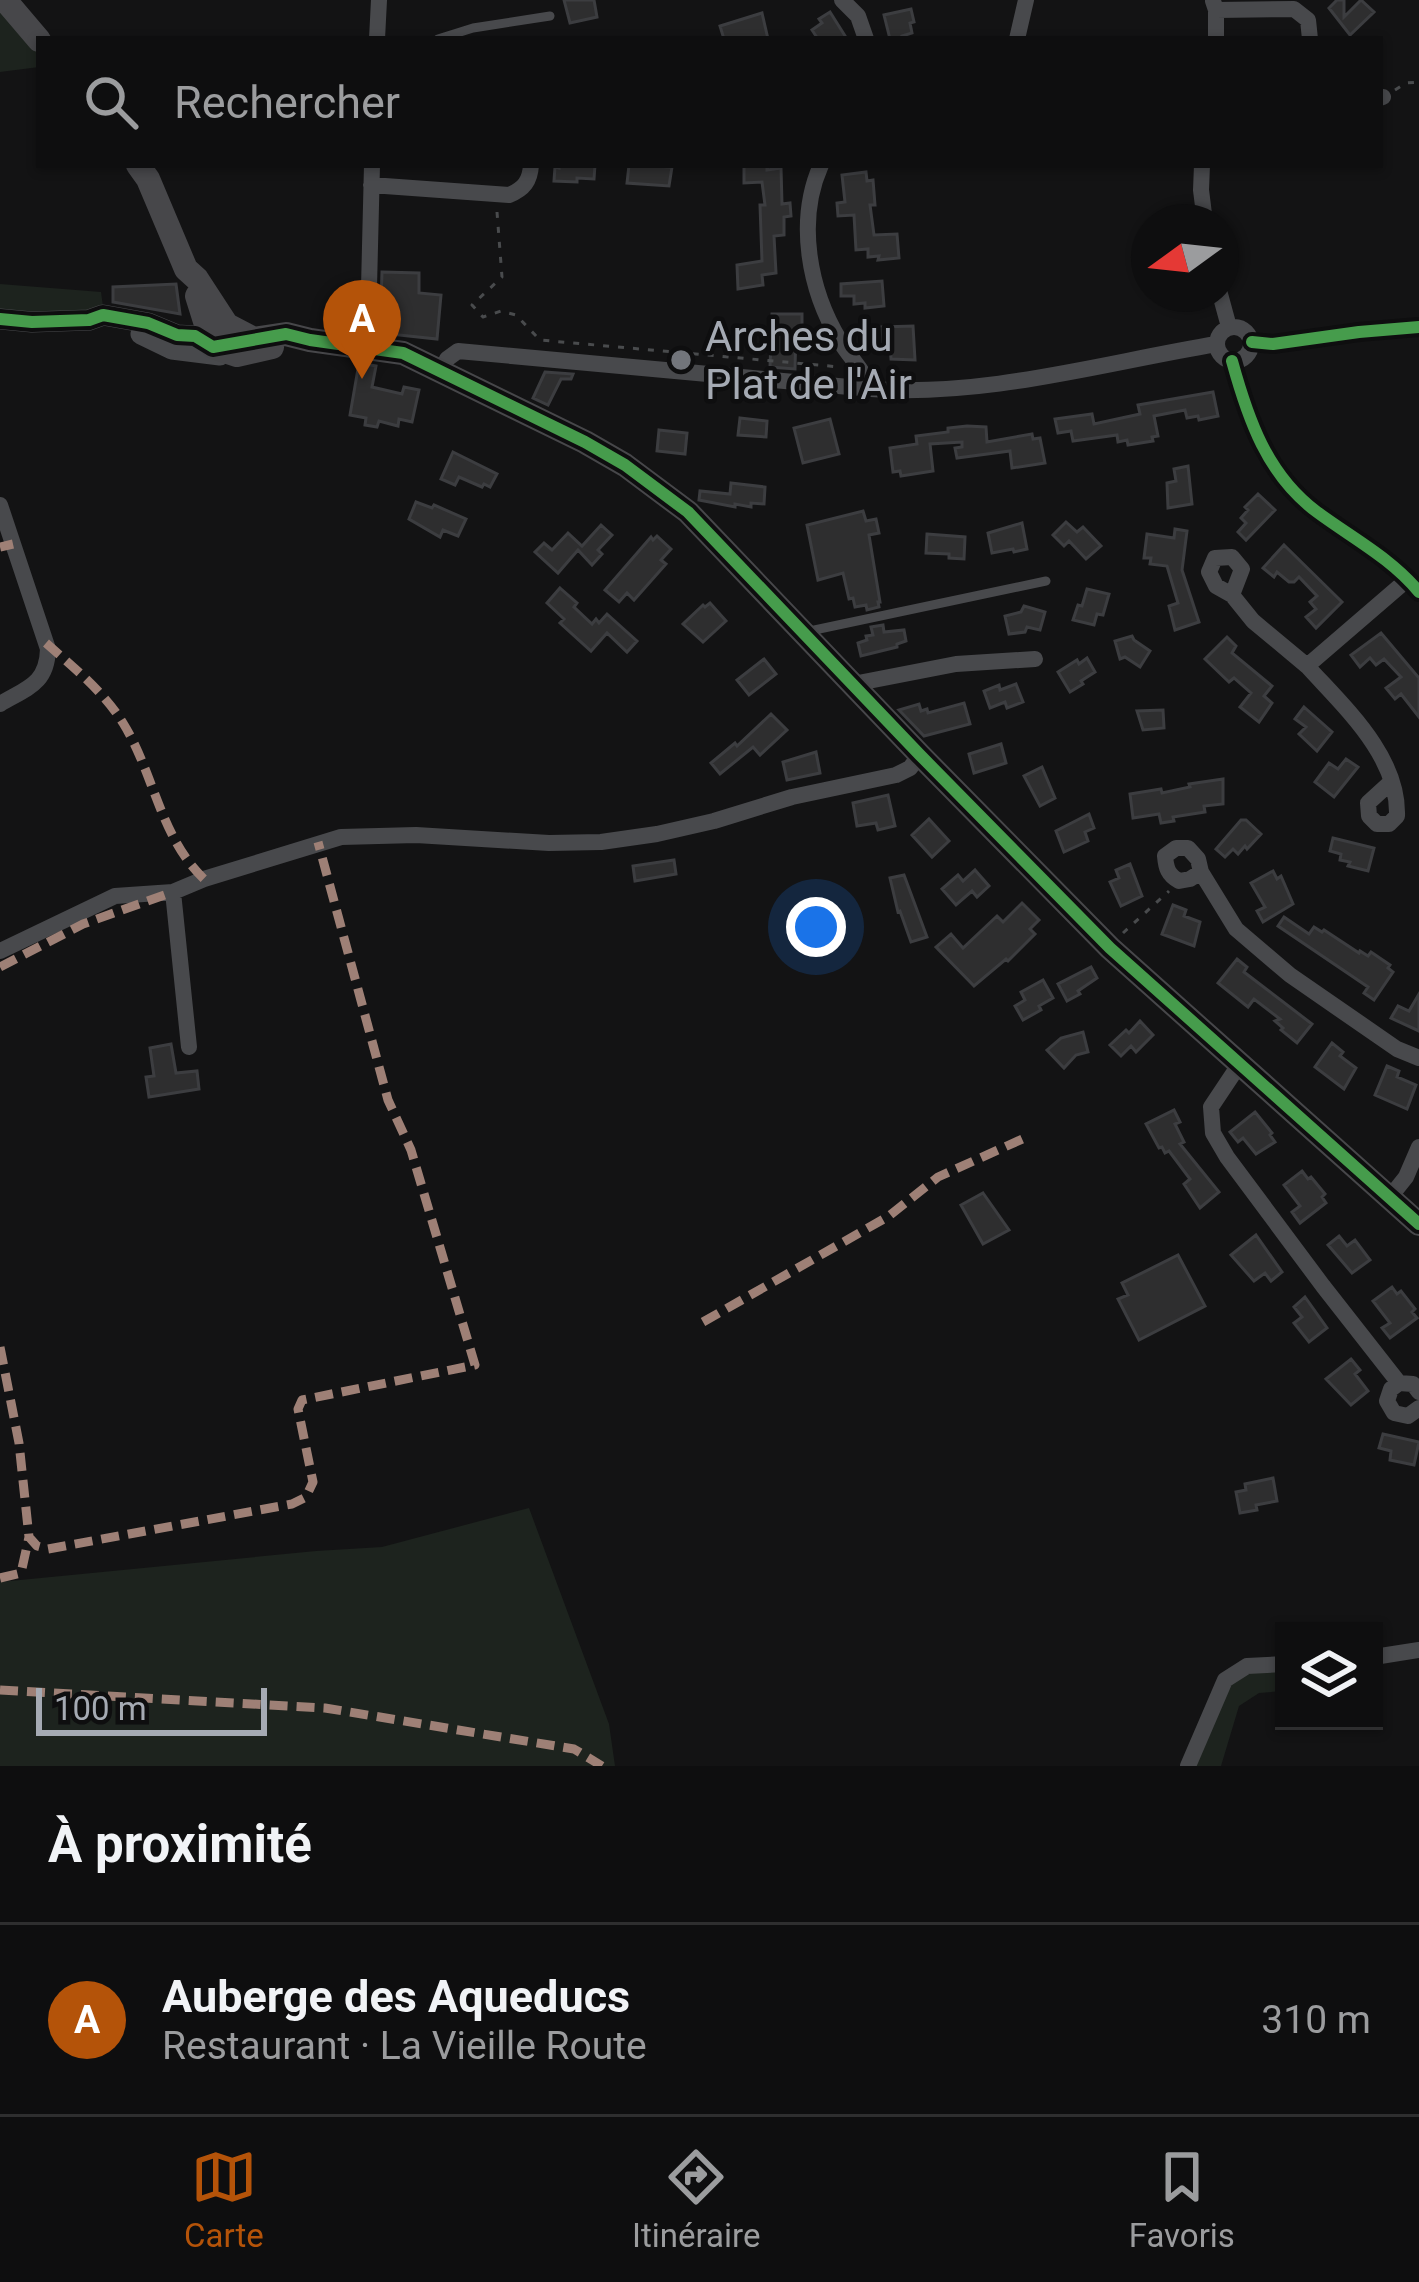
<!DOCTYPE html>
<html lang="fr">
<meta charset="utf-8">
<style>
:root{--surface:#0e0e0f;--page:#171718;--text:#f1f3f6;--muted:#9b9c9e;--line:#2e2e2f;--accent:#b45309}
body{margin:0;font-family:Roboto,sans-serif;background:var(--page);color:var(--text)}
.controls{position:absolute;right:36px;bottom:36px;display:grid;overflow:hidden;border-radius:0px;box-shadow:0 3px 9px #0004}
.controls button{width:108px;height:108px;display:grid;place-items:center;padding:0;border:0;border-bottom:3px solid var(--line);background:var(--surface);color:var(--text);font:60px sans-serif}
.compass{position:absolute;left:1131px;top:204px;width:108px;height:108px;border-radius:50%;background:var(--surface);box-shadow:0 3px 9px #0004;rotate:255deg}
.scale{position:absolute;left:36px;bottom:30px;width:231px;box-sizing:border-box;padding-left:12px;border:6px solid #a5aab3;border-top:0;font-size:33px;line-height:42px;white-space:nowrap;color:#a5aab3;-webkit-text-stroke:9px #0e0e0f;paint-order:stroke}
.you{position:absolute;left:816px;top:927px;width:42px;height:42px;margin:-30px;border:9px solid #fff;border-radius:50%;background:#1a73e8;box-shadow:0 0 0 18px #1a73e833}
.badge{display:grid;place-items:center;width:78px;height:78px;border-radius:50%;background:var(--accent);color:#fff;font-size:39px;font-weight:700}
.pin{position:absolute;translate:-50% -99px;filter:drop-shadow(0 3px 6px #0008)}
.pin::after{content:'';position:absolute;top:63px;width:42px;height:36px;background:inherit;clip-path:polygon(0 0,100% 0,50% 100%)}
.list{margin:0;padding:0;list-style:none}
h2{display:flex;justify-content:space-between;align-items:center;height:156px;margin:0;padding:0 48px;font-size:51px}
h2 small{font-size:39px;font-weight:400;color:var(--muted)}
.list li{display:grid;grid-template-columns:78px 1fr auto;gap:36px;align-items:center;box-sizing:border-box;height:192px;padding:0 48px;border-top:3px solid var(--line)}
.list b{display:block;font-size:45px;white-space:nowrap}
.list p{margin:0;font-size:39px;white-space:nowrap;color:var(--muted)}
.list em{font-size:39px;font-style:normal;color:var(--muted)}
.icon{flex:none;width:66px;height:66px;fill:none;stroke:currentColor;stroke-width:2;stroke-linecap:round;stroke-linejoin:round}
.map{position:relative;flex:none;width:1419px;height:1766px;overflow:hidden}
.search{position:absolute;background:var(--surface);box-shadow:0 3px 9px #0004;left:36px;right:36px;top:36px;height:132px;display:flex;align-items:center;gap:30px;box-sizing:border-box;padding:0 42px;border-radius:0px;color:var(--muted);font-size:45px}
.sheet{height:348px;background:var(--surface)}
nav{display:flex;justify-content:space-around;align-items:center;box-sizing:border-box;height:168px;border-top:3px solid var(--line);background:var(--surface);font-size:33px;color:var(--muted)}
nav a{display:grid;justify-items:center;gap:6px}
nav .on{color:var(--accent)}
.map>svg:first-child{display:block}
.green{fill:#1d231e}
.building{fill:#2e2e2f;stroke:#3c3d40;stroke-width:3}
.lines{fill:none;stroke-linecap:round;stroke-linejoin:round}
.path{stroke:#494b4d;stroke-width:3;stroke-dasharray:6 9;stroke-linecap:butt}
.service{stroke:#48494c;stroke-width:9}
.minor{stroke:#48494c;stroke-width:16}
.tertiary{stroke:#48494c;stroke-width:21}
.secondary{stroke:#47474a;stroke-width:24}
.quiet{stroke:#9e8076;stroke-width:9;stroke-dasharray:18 9;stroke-linecap:butt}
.cycleway-casing{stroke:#0e0e0f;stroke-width:20}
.cycleway{stroke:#469c4c;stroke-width:12}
.poi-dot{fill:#72757b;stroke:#0e0e0f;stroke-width:4.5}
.labels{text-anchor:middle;stroke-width:9;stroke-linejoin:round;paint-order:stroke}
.poi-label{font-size:42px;fill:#a5aab3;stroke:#0e0e0f;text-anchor:start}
</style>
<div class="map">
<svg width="1419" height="1766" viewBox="0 0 1419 1766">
<rect width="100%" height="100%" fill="#131314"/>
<!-- green -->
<path class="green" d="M0,9l39,46v12l-39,5z
M0,284l101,8 3,22 -104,-3z
M529,1508l80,216 6,42h-615v-184l316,-31 66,-4z
M1284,1664v27l-25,2 -20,13 -18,60h-33l37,-86z"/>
<!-- building -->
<path class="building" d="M564,0h30l3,17 -27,6z
M1337,0h7v17l17,-17 13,12 -24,23 -21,-27z
M911,9l3,13 -4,1 2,10 -10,3 1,3h-13l-6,-24z
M830,12l17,27h-29l-6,-9 10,-7 -3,-4z
M762,13l6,26h-44l-4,-13z
M559,165h36l-1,14 -17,-1v4l-23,-1 1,-14 4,1z
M629,165l43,2 -3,19 -42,-3z
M744,165h23v5l14,-2 1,36 8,-1 1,13 -7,1v18l-10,1 2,37 -14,2 1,10 -25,4 -1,-24 25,-4 -2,-56h5l-3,-23 -18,1z
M866,172l1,9 6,-1 2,25h-5l4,30 23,-1 2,24 -21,2 1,-4 -11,1v-8l-12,1 -2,-35 -16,1 -1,-13 8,-1 -3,-27z
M382,272l37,1v20l22,2 -4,44 -57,-6z
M882,281l2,25 -19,2v-5l-11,1v-8h-13v-12z
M176,284l4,30 -67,-12v-15z
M772,314h30v13h-6l-1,42 -25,-2z
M913,326l2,34 -24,-1 -1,-17h-7l-1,-15z
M359,363l17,3 -4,21 30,7 2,-7 15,3 -7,32 -13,-3 -1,7 -19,-5 -2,6 -12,-2 1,-7 -16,-3z
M545,372l28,2 -2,5h-10l-13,26 -15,-7z
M1213,392l5,24 -19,4 -1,-4 -11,2 -2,-8 -31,6 4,20 -6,1 1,4 -25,4 -1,-5 -9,2 -1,-7 -44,6 -2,-10 -13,2 -3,-14 37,-5 2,10 46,-10 -2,-9z
M740,418l27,3 -1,16 -28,-2z
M830,419l9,35 -36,9 -9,-35z
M967,426l19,1 1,15 45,-8 1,5 7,-1 5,25 -33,5 -2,-17 -53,7 -2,-10 7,-1v-5l-32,2 3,27 -32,5 -1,-5 -7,1 -3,-24 27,-4 -1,-8 32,-4v-4z
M659,430l28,3 -2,21 -28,-3z
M453,452l44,22 -7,13 -6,-3 -2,3 -23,-10 -4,8 -14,-6z
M1188,466l4,38 -24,4 -1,-25 9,-2 -2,-12z
M731,483l34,4 -1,17 -13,-1v4l-16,-3v3l-36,-7 1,-9 30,3z
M1258,494l17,16 -29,30 -8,-8 8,-9 -5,-5 7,-8 -3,-3z
M416,502l16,6 2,-3 32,14 -8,17 -15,-6 -3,7 -31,-18z
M863,511l3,10 10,-2 3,14 -10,2 11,67h-2l1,5 -12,3 -1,-5 -11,2 -2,-9 -4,1 -6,-26 -25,7 -11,-55z
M1066,522l11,10 6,-5 18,19 -15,13 -17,-18 -5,5 -11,-11z
M1022,523l5,26 -13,3 -1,-3 -21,4 -4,-20z
M601,525l11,10 -14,15 4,4 -10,11 -14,-15 -20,23 -23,-21 9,-9 8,7 16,-17 14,13z
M1175,529l12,2 -5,39 17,52 -24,8 -6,-24 9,-3 -11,-37 -17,-2 1,-6h-7l3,-24 27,4z
M927,534l38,3 -1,22 -15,-1v-4l-23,-1z
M657,536l14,13 -10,11 5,4 -32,36 -7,-7 -8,9 -14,-12 46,-53 2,3z
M1284,545l58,57 -26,26 -10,-11 10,-8 -6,-7 7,-6 -18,-19 -5,5h-5l-12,-10 -3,5 -11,-9z
M560,588l17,15 -3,4 18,17 4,-5 3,4 8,-9 30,27 -10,11 -20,-19 -16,18 -31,-28 4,-4 -17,-16z
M1087,589l22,5 -6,21 -6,-1 -3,11 -21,-5 5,-15 4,1z
M710,603l16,18 -23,21 -20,-18 20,-19 2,2z
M1024,606l21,6 -5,18 -13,-3 -2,5 -16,2 -4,-18 16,-4z
M883,625l1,7 20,-2 2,11 -9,3v3l-36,9 -3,-13 9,-3 -1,-4 7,-1 -2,-8z
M1381,633l38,45v39l-18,-23 -6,5 -9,-11 15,-11 -17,-18 -8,6 -6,-7 -10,9 -9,-12z
M1132,636l2,4 16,11 -10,16 -15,-10 -5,2 -5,-18z
M1227,637l9,9 -4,7 40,33 -8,10 8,7 -13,19 -19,-15 11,-14 -17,-15 -5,4 -24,-23z
M1087,658l8,14 -14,9 2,3 -13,8 -12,-20 19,-12 2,4z
M764,659l12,15 -27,21 -12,-15z
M1016,684l7,18 -16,6 -2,-6 -15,6 -6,-17 15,-6 1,5z
M964,703l6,21 -46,12 -25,-26 20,-6 2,7 6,-2 1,4z
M1304,707l28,25 -15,19 -18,-17 7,-7 -11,-8z
M1163,710l1,18 -21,2 -6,-19z
M771,714l16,16 -27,25 -7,-8 -33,27 -9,-11 24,-20 2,3z
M1001,744l5,19 -32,10 -5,-19z
M816,752l4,21 -33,7 -4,-18z
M1346,759l12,8 -24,30 -19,-15 14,-19 9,6z
M1042,767l13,31 -15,8 -16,-30z
M1223,779v25l-19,2 1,6 -32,5 1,4 -13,2 -2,-9 -26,4 -3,-24 31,-5 1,4 28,-6 -1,-3z
M888,795l7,31 -17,4 -2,-7 -19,3 -4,-23z
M1089,814l5,14 -9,4 3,9 -24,11 -8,-21z
M929,819l20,22 -17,16 -20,-22z
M1241,820h5l15,14 -14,15 -2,-3 -7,8 -5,-5 -8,8 -9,-8z
M1333,838l41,10 -6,23 -20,-5 2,-4 -10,-2 1,-6 -11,-3z
M674,860l2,14 -41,7 -2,-15z
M1130,864l12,32 -21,10 -11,-24 9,-4 -3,-8z
M975,870l14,16 -12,11 -5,-6 -16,14 -14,-16 16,-14 5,6z
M1273,871l4,8 4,-3 12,28 -30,18 -6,-11 8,-4 -14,-24z
M904,875l23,62 -16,5 -11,-31 -2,1 -8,-34z
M1022,903l17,17 -9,9 5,5 -27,27 -2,-2 -32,27 -38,-39 15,-13 12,14 34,-32 6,6z
M1173,905l13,5 -2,6 16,6 -6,24 -32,-12z
M1284,917l25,17 5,-7 8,5 2,-2 35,23 1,-2 8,5 3,-4 19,13 -2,3 5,4 -19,28 -10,-7 4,-6 -90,-61z
M1237,959l10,8 -3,5 68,52 -15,19 -16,-13 2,-2 -8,-7 5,-2 -26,-20 -6,8 -30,-24z
M1091,967l6,11 -19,13 2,3 -13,7 -9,-17z
M1043,980l10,18 -14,8 2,4 -18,10 -8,-14 10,-6 -4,-8z
M1419,994v37l-28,-13 7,-12 11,5z
M1140,1021l13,14 -17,17 -5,-6 -10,10 -11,-11 16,-15 3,3z
M1083,1032l5,20 -12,3 -12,13 -17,-18 14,-12z
M1332,1043l11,9 -3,4 16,12 -12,21 -29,-22z
M171,1044l5,29 21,-2 2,18 -50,8 -3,-20 8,-1 -4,-28z
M1387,1066l12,5 -2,6 19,8 -9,24 -32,-14z
M1174,1110l6,12 -5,2 9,18 -4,2 39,48 -19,16 -16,-24 6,-5 -21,-28 -4,2 -3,-6 -3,1 -13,-24z
M1255,1112l17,21 -2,2 5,7 -19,12 -13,-16 -5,4 -8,-10z
M1302,1171l6,8 3,-2 14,17 -3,3 4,6 -26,20 -8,-11 8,-6 -16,-21z
M983,1193l26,37 -26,14 -22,-39z
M1256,1235l26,37 -11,9 -6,-8 -11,8 -23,-26z
M1339,1236l8,10 8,-6 15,20 -18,13 -24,-28z
M1178,1255l27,51 -66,34 -21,-41 10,-4 -6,-12z
M1392,1287l5,7 4,-3 14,18 -3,3 5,6 -27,20 -8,-10 8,-5 -17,-22z
M1305,1297l22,31 -18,14 -15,-19 8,-6 -8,-10z
M1351,1359l9,11 -5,4 13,17 -17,14 -25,-26z
M1383,1434l36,8 -5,23 -24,-5 1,-9 -12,-3z
M1273,1478l4,23 -21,4 1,5 -17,3 -4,-21 10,-2 -1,-6z"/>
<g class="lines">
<!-- path -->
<path class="path" d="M1395,90l11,-7 13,-1
M497,212l5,65 -30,28 11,12 18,-6 15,4 24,25 300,27
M1123,933l46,-42"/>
<!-- service -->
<path class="service" d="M438,39l35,-11 77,-12
M805,632l241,-51"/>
<!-- minor -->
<path class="minor" d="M842,0l16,16 8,23
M1213,1l3,9v29
M1216,10l78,-1 14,11 2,19
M377,39l2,-39
M1017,39l9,-39
M1380,98l3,-1
M821,165c-25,56 -12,125 19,176 9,16 25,30 31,48
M1202,165l-1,25 4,32
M371,185l138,10c15,-6 21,-14 22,-30
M1220,294l9,33
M1217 344a17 17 0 1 1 34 0a17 17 0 1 1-34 0Z
M368,328l4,-163
M1252,342l21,2 86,-12 60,-5
M1232,361c16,58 35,114 85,151 35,26 74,46 102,80
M441,372l6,-13 11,-8 413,38c117,8 231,-26 346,-45
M0,505l48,144c-1,35 -21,39 -48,55
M1232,595l10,-26 -10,-12 -17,1 -6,14 7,14 16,9 21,26 54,45
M853,684l103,-20 79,-5
M1391,782l-23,21 1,13 8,8h12l8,-8c2,-60 -53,-109 -90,-150l101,-87
M1201,872l-11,7 -11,2c-11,-6 -13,-13 -14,-25l11,-8h12l10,11 3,13 35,57 54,46 107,74 22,9
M173,892l16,155
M0,951l115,-55 58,-4 31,-13 137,-42 75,-2 133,8 52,-1 56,-8 57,-13 78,-24 104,-22 14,-7 10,-13
M1241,1062l-30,45 2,26 14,24 96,129 76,97
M1390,1197l16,-20 13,-30
M1399,1383l-8,6 -4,12 7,12 14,3 11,-8
M1399,1383l14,1 6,8
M1374,1657l45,-7
M1188,1766l37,-86 22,-14 37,-2"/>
<!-- tertiary -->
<path class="tertiary" d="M0,319l32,3 57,-2 14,-5 45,8 29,12 18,1 18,11 11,-2
M141,334l31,15 48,6"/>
<!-- secondary -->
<path class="secondary" d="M5,0l34,40
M138,165l10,14 38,90 11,10 30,46 27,14 32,-5 24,6 93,13 182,89 40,23 63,47 232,243 190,193 309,276
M197,296l16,51 24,8 35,-8"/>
<!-- quiet -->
<path class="quiet" d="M0,547l13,-3
M46,643c27,24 58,49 77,80 31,50 37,114 81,156
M0,967l83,-43 90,-32
M703,1322l186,-106 49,-39 91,-41
M0,1347l19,96 10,94 8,9 11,3 244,-45 14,-7 7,-15 -15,-73 4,-9 173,-35 -64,-215 -23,-50 -70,-258
M0,1578l21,-5 8,-36
M0,1690l325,18 249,41 28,17"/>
<!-- cycleway casing -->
<g class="cycleway-casing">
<path id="cycleway" d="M0,319l32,3 57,-2 14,-5 45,8 29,12 18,1 18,11 73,-13 24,6 93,13 182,89 40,23 63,47 232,243 190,193 309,276
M1252,342l21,2 86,-12 60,-5
M1232,361c16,58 35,114 85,151 35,26 74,46 102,80"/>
</g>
<!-- cycleway -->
<use href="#cycleway" class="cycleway"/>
</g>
<!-- markers -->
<circle class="poi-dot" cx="681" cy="360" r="12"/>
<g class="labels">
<!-- poi labels -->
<g class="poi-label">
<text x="705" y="351">Arches du<tspan x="705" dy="48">Plat de l'Air</tspan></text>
</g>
</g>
</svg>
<div class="controls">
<button><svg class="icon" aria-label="layers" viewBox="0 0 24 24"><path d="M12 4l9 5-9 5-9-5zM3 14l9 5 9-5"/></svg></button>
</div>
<svg class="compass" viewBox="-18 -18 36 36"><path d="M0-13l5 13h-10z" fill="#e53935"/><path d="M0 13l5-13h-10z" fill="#9b9c9e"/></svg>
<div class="scale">100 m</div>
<div class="you"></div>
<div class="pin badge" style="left:362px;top:379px">A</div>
<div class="search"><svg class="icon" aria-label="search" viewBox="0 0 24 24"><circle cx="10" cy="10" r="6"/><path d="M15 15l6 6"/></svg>Rechercher</div>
</div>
<section class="sheet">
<h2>À proximité<small></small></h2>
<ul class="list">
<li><span class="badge">A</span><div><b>Auberge des Aqueducs</b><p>Restaurant · La Vieille Route</p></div><em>310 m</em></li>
</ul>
</section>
<nav>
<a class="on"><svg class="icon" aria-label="map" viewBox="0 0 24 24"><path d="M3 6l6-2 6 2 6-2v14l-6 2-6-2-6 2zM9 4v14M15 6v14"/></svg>Carte</a>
<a><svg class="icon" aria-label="directions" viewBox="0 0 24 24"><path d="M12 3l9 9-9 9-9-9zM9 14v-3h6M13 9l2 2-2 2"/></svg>Itinéraire</a>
<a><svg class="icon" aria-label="saved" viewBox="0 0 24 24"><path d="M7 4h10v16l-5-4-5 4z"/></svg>Favoris</a>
</nav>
